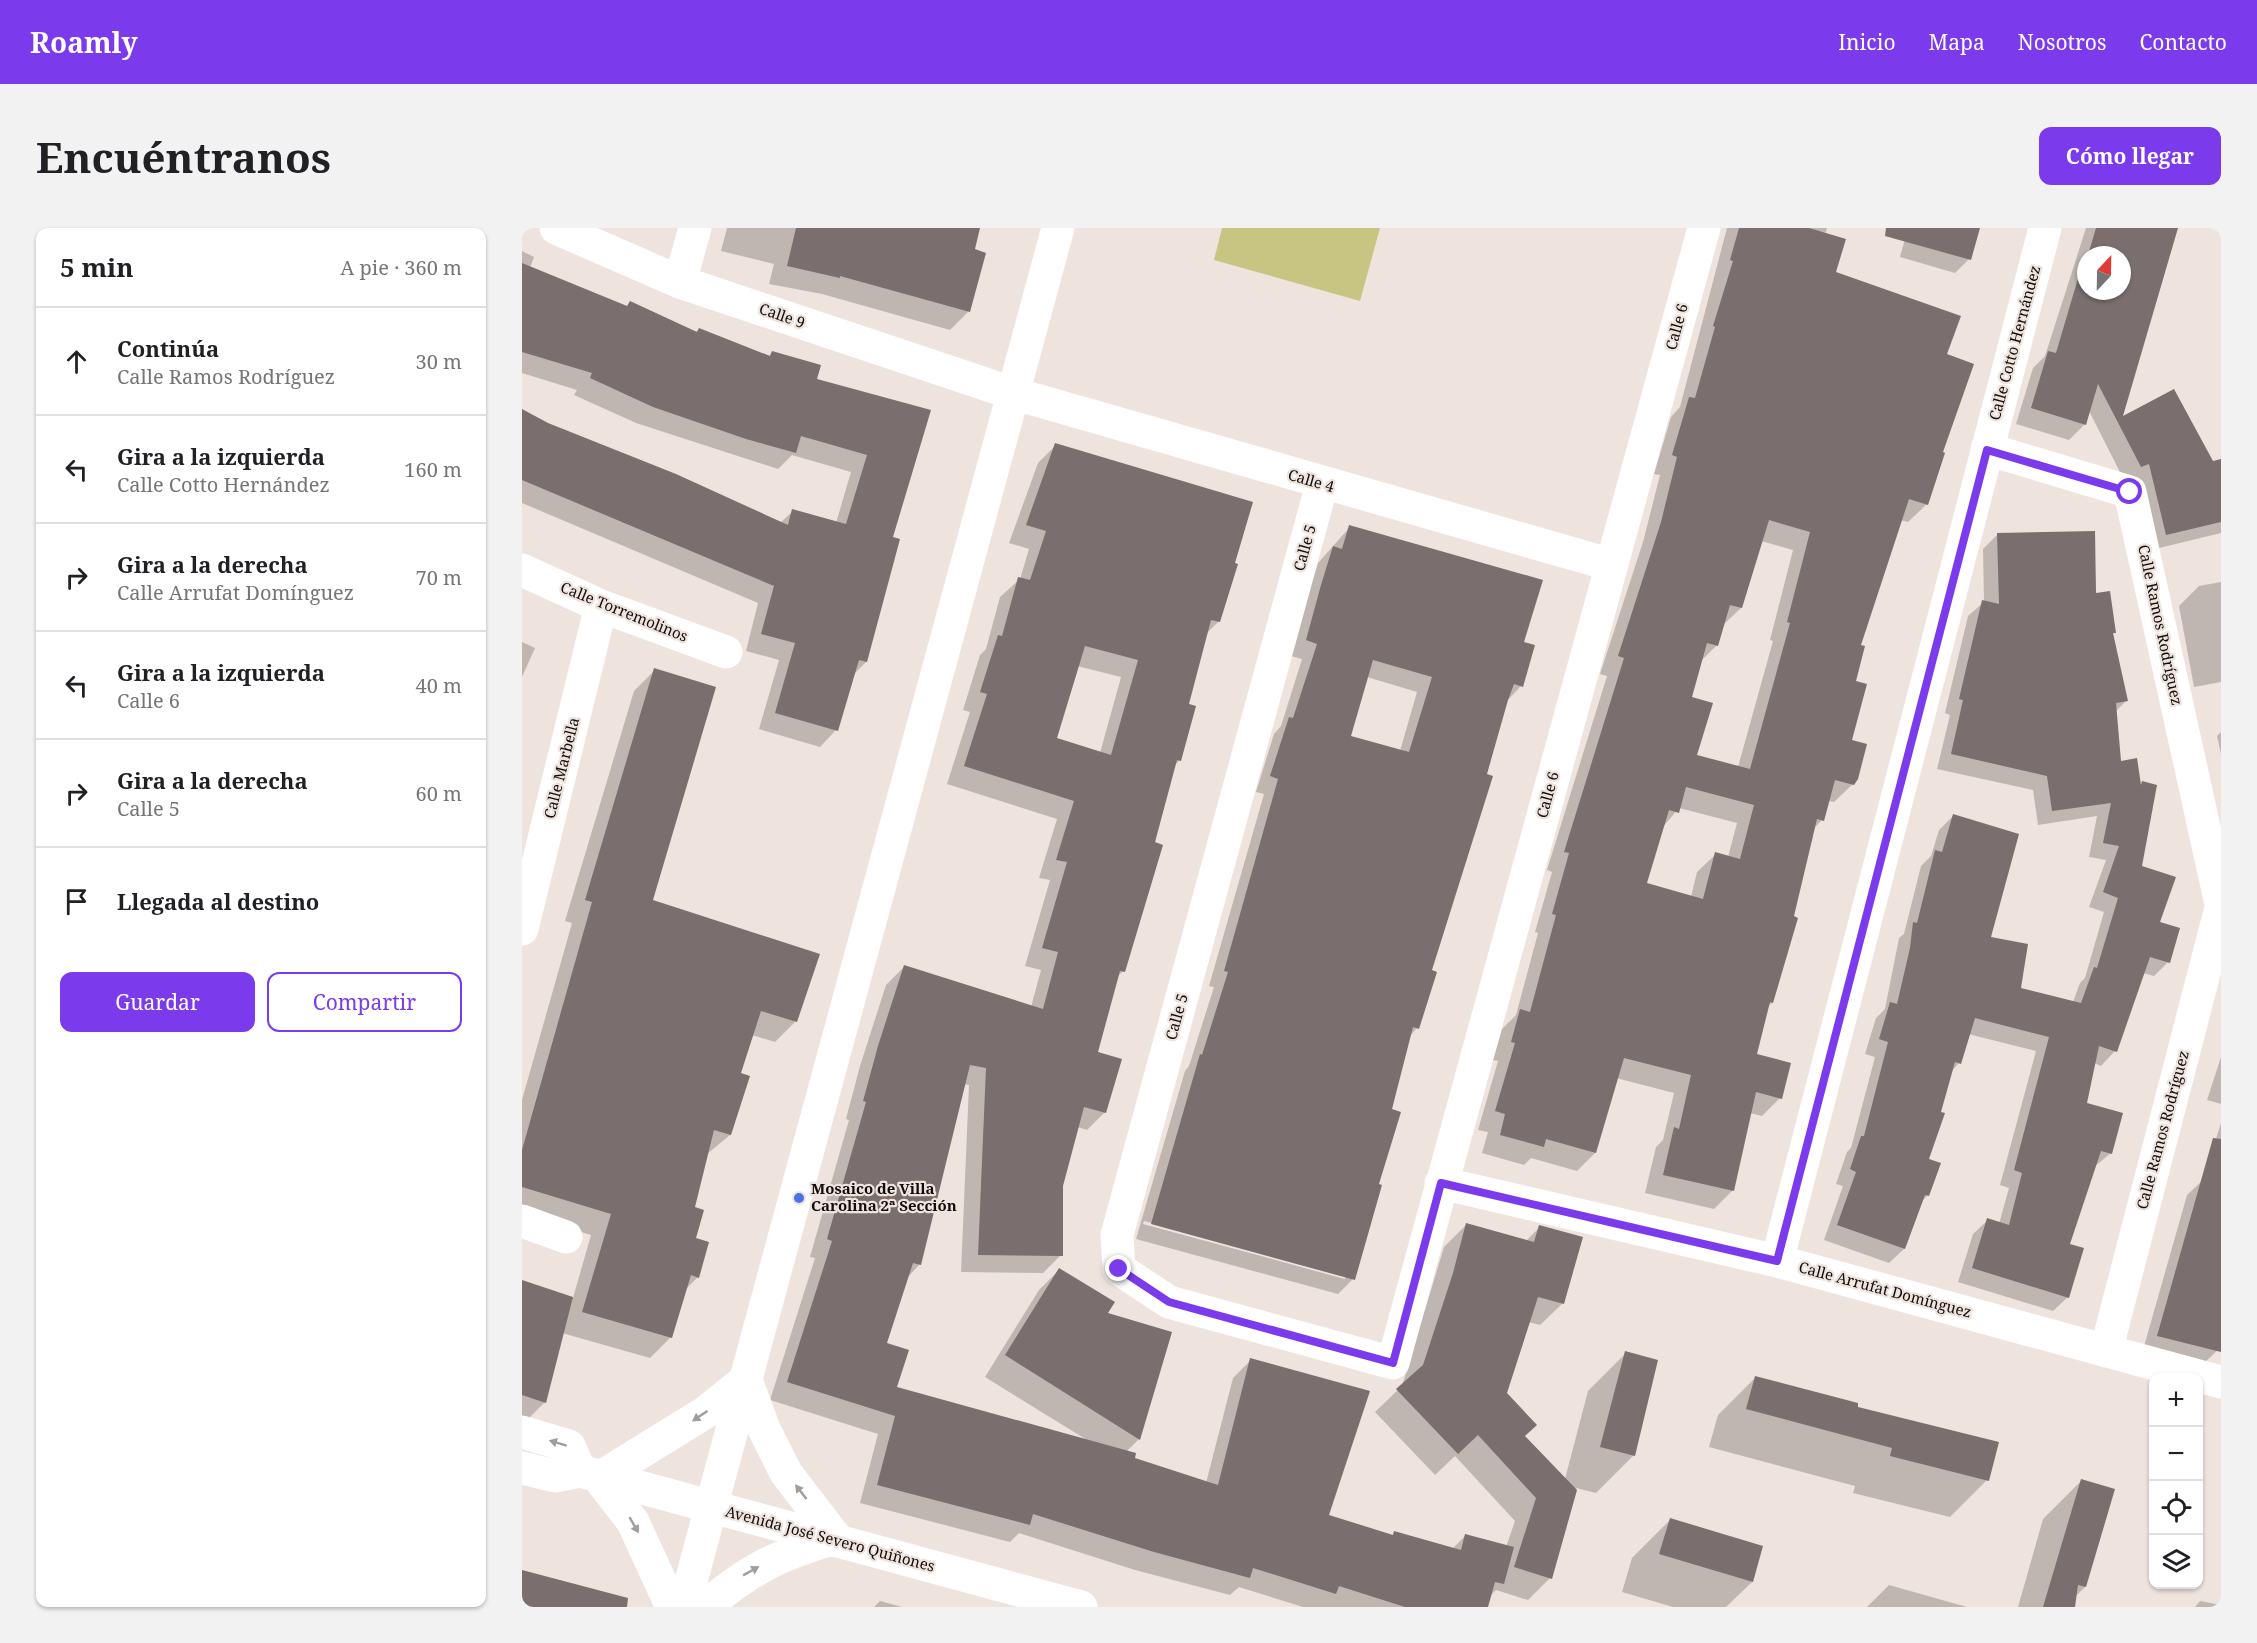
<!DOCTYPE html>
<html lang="es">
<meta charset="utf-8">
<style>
:root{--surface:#fff;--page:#f2f2f2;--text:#202124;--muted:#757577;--line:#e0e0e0;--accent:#7c3aed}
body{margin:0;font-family:"Noto Serif",serif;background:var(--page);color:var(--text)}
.controls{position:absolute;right:18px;bottom:18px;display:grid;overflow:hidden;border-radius:12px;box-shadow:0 2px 4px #0004}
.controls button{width:54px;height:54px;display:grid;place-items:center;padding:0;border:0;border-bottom:2px solid var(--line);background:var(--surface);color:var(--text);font:30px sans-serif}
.compass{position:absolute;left:1555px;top:18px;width:54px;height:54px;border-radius:50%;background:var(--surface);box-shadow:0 2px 4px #0004;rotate:22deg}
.stop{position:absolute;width:18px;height:18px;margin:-14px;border:4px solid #7c3aed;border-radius:50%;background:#fff}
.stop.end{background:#7c3aed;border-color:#fff;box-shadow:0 2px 6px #0008}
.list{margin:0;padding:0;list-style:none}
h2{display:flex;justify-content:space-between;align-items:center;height:78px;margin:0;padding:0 24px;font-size:26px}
h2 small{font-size:20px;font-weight:400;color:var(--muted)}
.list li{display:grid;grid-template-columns:39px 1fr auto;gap:18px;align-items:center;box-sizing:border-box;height:108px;padding:0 24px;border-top:2px solid var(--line)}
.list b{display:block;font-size:22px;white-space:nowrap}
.list p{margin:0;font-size:20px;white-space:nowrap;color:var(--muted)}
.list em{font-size:20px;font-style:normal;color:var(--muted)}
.actions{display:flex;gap:12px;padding:18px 24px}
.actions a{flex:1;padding:14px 0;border:2px solid var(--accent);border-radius:12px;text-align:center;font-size:21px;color:var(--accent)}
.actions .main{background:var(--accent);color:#fff}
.icon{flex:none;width:33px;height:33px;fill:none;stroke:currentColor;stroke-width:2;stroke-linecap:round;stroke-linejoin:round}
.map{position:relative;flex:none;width:1699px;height:1379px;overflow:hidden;border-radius:12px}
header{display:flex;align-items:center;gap:36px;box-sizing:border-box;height:84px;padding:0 30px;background:var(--accent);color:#fff}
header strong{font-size:28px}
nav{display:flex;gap:33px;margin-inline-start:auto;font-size:21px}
.intro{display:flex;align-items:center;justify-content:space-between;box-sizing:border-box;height:144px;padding:0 36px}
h1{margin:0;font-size:42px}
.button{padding:15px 27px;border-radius:12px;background:var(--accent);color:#fff;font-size:21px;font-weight:700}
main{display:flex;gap:36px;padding:0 36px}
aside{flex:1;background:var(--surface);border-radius:12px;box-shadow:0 2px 4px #0004}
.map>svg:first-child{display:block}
.green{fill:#c8c583}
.shadow{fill:#0003;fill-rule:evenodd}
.building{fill:#7a6e6e;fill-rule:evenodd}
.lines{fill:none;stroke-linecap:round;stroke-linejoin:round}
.minor{stroke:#fff;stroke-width:33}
.oneway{fill:#9f9e9d}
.route{stroke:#7c3aed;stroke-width:8}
.poi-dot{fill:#4a72e5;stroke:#efe3de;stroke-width:2}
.labels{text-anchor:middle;stroke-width:4.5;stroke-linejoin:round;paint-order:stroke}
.street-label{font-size:15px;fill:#100d0b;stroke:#efe3de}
.poi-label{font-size:15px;font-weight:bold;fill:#100d0b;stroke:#efe3de;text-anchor:start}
</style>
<header>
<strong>Roamly</strong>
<nav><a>Inicio</a><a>Mapa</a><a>Nosotros</a><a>Contacto</a></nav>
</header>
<div class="intro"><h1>Encuéntranos</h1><a class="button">Cómo llegar</a></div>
<main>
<aside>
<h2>5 min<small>A pie · 360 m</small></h2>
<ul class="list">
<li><svg class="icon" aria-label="ahead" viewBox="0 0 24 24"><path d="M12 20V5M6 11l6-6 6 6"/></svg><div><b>Continúa</b><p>Calle Ramos Rodríguez</p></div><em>30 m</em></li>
<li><svg class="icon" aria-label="left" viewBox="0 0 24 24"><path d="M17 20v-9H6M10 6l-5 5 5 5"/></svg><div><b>Gira a la izquierda</b><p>Calle Cotto Hernández</p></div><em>160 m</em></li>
<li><svg class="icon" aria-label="right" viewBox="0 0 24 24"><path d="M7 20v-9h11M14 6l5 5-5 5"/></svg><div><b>Gira a la derecha</b><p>Calle Arrufat Domínguez</p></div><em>70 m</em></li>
<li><svg class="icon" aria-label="left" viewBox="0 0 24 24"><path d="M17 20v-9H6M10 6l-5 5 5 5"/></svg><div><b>Gira a la izquierda</b><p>Calle 6</p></div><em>40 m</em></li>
<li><svg class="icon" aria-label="right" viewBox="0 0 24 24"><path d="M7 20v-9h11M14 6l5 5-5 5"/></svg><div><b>Gira a la derecha</b><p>Calle 5</p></div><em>60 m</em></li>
<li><svg class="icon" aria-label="arrive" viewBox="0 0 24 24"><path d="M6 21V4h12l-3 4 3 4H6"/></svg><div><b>Llegada al destino</b></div></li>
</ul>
<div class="actions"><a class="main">Guardar</a><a>Compartir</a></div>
</aside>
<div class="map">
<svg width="1699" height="1379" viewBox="0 0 1699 1379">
<rect width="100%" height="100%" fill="#efe3de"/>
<!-- green -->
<path class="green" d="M700,0h158l-20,73 -146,-41z"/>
<!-- shadow -->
<path class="shadow" d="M205,0h252l-6,23 -4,60 -19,19 -128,-36 -53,-10 5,-20 -53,-13z
M1205,0h100l-2,7 9,38 111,82 -4,98 -14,51 -19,18 -8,-2 -41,126 -9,95 3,43 -19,18 -6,-1 -6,19 -9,9 -41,174 -5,4 -12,48 25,43 -18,18 -12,-3 -18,78 -18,18 -69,-16 11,-46 7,-7 11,-47 -58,-15 -21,75 -18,18 -46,-13 -7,7 -42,-12 6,-21 -10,-2 20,-69 -5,-1 9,-31 14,-14 22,-82 -3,-1 17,-60 -5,-2 60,-194 -7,-2 43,-132 17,-67 -6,-1 17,-57 9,-10zM1239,313l32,9 -23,90 3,1 -35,126 -42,-11 -6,-58 10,-36 17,-17 5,-19 19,-18zM1157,580l58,15 -9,34 -12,-3 -19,18 -6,25 -46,-13 17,-56z
M1386,0h70l-9,31 -14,14 -55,-16z
M1564,0h91l-56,191 91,44 9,-3v73l-70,17 -26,-68 -36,-71 -5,14 -15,15 -53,-16 17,-56 12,-12zM1564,27h36v36h-36z
M0,23l12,6 -4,11 165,65 4,-4 69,28 4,-4 43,27 114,31 -37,127 -26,124 -13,13 -17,55 -16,17 -61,-18 20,-69 -33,-9 12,-48 -236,-100v-92l25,14 233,98 13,-12 43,12 15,-51 -59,-17 -14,14 -142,-46 -62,-28 3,-5 -55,-17z
M534,217l163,176 -13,13 -19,71 8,2 -16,54 -5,5 -51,205 -7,7 -20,75 9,59 -18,18 -10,-3 -16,58v70l-18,18 -82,-1 8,-187 -6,-1 -43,180 -13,14 -22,66 10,44 192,52 -102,-63 54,-87 20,-20 47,44 64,19 -31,106 -13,13 7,7 73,24 27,-105 18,-18 117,32 -41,124 64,20 3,-3 58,16 14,-14 40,12 9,-26 -60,-65 -20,19 -60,-63 27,-26 42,-139 22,-22 60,16 14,-14 23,76 -23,22 -12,-3 -22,71 17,44 42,42 23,-88 38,-38 8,102 -38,38 -20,-5 -26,90 -22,22 -32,-10 -7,7 -2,10h-184l-64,-20 -9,8 -95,-25 -116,-37 -9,9 -150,-39 18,-69 -108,-34 45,-142 -5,-1 39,-137 -3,-1 14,-53 26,-81 18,-18 127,40 10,-37 -16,-4 25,-86 -11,-2 18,-59 -110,-35 23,-72 -7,-2 17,-55 6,-6 14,-52 20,-18 9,-30 -20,-6 29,-80zM555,438l44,11 -21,76 -45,-14z
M828,299l173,116 -2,43 -14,15 -77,270 -13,57 -8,9 -19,73 -13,75 -24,94 -15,15 -202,-55 49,-168 4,-5 25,-79 -5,-1 55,-192 -8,-2 18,-58 7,-8 21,-67 -11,-3 15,-54 12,-39zM845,449l50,15 -17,59 -51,-14zM622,993l201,55v3l-202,-55z
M1475,307l98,60 20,37 -3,3 15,65 -11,11 4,51 19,24 4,-3 -3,84 28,95 -14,14 -11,-3 -28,78 -14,15 -7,-3 -9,41 26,49 -17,14 -26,78v52l-15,14 -95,-29 15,-48 15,-14 11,4 10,-36 -9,-3 36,-134 -68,-17 -9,29 -8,9 -24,88v36l-6,6 -17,47 -15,14 -65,-23 19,-54 -7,-2 11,-32 4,-4 24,-91 -10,-3 11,-36 9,-9 14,-71 5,-4 17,-68 10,-10 8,-26 14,-14 36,122 30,51 54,13 7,-19 5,-5 19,-66 -15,-5 17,-47 -17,-3 8,-41 -59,9 -5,-35 -96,-21 13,-54 -5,-2 23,-97 16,-14 -1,-53z
M1699,354v100l-27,5 -15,-81 20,-20z
M0,414l13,6 -13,29z
M133,442l-4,231 145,120 -21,21 -23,-7 -13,39 9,3 -18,58 -24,20 -13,53 5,69 -13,13 -14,47 -21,21 -88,-25 -17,69 -23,23v-143l51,16 18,-63 -69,-21v-114l50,-177 -7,-2 69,-230z
M1699,504v22l-4,-18z
M1699,829v47l-14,-4z
M1699,895v224l-19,18 -59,-15 44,-155 16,-15z
M1234,1149l100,31 131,72 -37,37 -97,-24 2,-7 -146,-39 9,-32z
M1559,1253l4,106 -20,20h-47l25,-88z
M1148,1292l92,27 -10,35 -26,25h-53l-51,-15 10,-34z
M1367,1357l78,22h-100z
M358,1373l22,6h-28z
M1678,1373l21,4v2h-26z"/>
<!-- building -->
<path class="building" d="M274,0h184l-5,21 11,4 -16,59 -130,-36v2l-53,-12z
M1217,0h70l37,11 -10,33 125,44 -14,38 27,10 -31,88 2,1 -17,52 -19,-6 -48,146 4,1 -9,35 11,3 -15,56 15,4 -9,35 -4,6 -19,-5 -11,41 -7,-2 -23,97 4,2 -25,85 -3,-1 -13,52 34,9 -9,36 -26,-7 -22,99 -71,-16 11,-48 5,2 12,-54 -67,-17 -28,95 -50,-14 -2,8 -44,-12 5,-21 -10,-3 20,-68 -4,-1 9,-33 10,3 26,-97 -4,-1 17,-61 -5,-1 60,-194 -6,-2 43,-134 16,-65 -5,-2 17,-58 6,1 20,-71 -2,-1 20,-65 -3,-1zM1247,292l41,12 -23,90 3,1 -40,146 -53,-14 16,-52 -21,-6 15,-54 11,3 12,-41 12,3zM1164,559l68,18 -14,54 -25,-7 -12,47 -56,-16 22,-73 10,3z
M1364,0h94l-9,32 -86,-24z
M1574,0h82l-55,188 51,-27 39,72 8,-2v63l-55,13 -17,-71 -8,3 -43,-83 -12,41 -55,-17 17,-57 8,2 23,-78 4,1 3,-13v28h36v-36h-34z
M0,35l105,43 3,-5 67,31 2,-4 71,28 2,-5 49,14 -4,14 114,31 -38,127 7,2 -33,123 -8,-2 -21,71 -63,-18 20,-70 -34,-9 13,-48 -252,-106v-71l26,14 128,51 112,51 4,-16 54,15 21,-69 -66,-19 -5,17 -50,-14 -93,-32 -63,-29 2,-5 -70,-21z
M533,215l198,59 -18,61 3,1 -18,58 -9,-2 -22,84 7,2 -15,55 -4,-1 -22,82 8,3 -38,127 -5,-1 -22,81 24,7 -16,54 -22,-6 -21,79v70l-85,-1 8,-187 -16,-3 -49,200 -8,-2 -26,80 22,7 -12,37 239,66 -1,5 83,27 32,-127 120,33 -41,124 64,20 1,-4 67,19 4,-16 49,13 -10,37 -9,-2 -7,25h-83l-66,-21 -3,8 -83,-26 -3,10 -96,-26 -121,-38 -3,11 -153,-40 18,-69 -108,-34 45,-141 -5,-2 39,-137 -3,-1 15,-55 26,-81 139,44 15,-57 -16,-4 25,-86 -11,-2 18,-59 -110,-35 23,-72 -7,-2 18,-57 4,1 16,-59 12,3 16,-49 -20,-6zM563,418l53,14 -27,95 -54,-17z
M827,297l194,55 -19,62 11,3 -12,42 -9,-3 -6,16 -21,74 6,2 -61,194 5,2 -18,57 -6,-2 -21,82 9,3 -22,72 3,1 -27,95 -204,-56 49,-170 2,1 26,-83 -4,-1 54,-192 -8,-3 19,-59 4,1 24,-74 -11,-4 15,-55 12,-39 9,3zM851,432l59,17 -23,75 -58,-16z
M1573,303l1,62 14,-2 6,42h-3l15,68 -12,2 5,58 16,-3 4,27 1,-4 15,4 -15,81 34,11 -16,45 20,6 -10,35 -20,-6 -33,95 -18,-6 -12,57 36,10 -11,41 -11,-3 -31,93 14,4 -15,50 -97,-30 15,-50 22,7 13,-52 -8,-3 35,-133 -74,-19 -14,46 -6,-2 -14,50 4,1 -16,46 12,4 -12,33 -4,-1 -20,54 -68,-24 19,-53 -6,-3 11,-33h3l24,-94 -9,-3 11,-37 7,2 13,-56 3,-26 4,1 18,-73 7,2 11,-38 66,20 -28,103 37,7 -7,44 60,15 13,-36 3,1 21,-70 -15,-6 16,-46 -16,-3 8,-40 -59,8 -5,-35 -96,-22 12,-54 -4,-1 23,-99 17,4 -2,-71z
M132,440l62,19 -63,213 167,54 -23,68 -36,-11 -20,62 9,3 -19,59 -17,-5 -19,77 9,3 -8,28 13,4 -10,36 -8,-3 -19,63 -90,-26 29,-98 -89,-27v-37l70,-248 -7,-2z
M1691,910l8,1v213l-64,-16z
M944,995l68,19 5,-17 44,12 -19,67 -26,-7 -31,96 30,32 -12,11 52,54 -25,89 -38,-12 22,-69 -58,-63 -20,19 -62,-65 27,-24 30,-92z
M537,1040l56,34 -7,11 64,19 -32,108 -135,-85z
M0,1052l51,17 -27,106 -24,-8z
M1103,1123l33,9 -23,96 -35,-9z
M1233,1148l103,27v4l141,35 -10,39 -99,-25 2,-8 -146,-39z
M1559,1251l34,10 -29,98 -8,-2 -3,22h-32z
M1148,1290l93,28 -10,36 -94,-28z
M0,1342l106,28 -1,9h-105z"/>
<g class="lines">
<!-- minor -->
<path class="minor" d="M34,0l124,54 332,111 600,172
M158,54l15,-54
M1465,221l143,43 91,412
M800,256l-205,751 2,34 50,33 224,61 311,-1135
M0,342l79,36 125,46
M0,701l79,-323
M919,955l336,78 444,121
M0,993l44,16
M1255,1033l268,-1033
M1584,1123l115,-443
M0,1204l47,14 11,25
M0,1240l33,8 25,-5 501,136
M150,1379l-39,-85 -34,-44 107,-66 40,-32 18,49 22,44 50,65c-56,16 -86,31 -131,69
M162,1379l374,-1379"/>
</g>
<!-- one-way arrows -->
<defs><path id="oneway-solid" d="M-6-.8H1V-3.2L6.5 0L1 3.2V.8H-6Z" transform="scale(1.5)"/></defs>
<g class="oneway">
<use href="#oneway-solid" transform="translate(178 1188) rotate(146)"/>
<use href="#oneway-solid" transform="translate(36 1215) rotate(-163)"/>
<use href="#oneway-solid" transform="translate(279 1264) rotate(-128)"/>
<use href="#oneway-solid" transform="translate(112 1297) rotate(60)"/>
<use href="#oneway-solid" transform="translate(229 1343) rotate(-29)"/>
</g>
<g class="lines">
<!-- route -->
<path class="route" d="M597,1041l50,33 224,61 48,-180 336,78 210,-811 143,42"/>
</g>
<!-- markers -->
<circle class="poi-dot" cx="277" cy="970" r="6"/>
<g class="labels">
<!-- street labels -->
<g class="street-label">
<text transform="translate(260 88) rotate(19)" y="5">Calle 9</text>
<text transform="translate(1155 99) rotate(-75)" y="5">Calle 6</text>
<text transform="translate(1493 115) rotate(-75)" y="5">Calle Cotto Hernández</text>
<text transform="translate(789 253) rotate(16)" y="5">Calle 4</text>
<text transform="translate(783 320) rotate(-75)" y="5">Calle 5</text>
<text transform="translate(102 384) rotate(22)" y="5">Calle Torremolinos</text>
<text transform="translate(1638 397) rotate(78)" y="5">Calle Ramos Rodríguez</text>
<text transform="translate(40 540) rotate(-76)" y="5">Calle Marbella</text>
<text transform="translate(1026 567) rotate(-75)" y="5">Calle 6</text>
<text transform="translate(655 789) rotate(-75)" y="5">Calle 5</text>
<text transform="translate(1641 902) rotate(-75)" y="5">Calle Ramos Rodríguez</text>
<text transform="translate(1363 1062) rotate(15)" y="5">Calle Arrufat Domínguez</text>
<text transform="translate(308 1311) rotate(15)" y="5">Avenida José Severo Quiñones</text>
</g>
<!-- poi labels -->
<g class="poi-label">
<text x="289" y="966">Mosaico de Villa<tspan x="289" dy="17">Carolina 2ª Sección</tspan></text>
</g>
</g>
</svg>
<div class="controls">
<button>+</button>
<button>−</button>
<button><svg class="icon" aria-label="locate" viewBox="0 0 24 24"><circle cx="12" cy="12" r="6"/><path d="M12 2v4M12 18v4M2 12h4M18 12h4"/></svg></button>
<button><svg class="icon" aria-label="layers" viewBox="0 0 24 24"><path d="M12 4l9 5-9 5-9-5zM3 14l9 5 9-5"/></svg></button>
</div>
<svg class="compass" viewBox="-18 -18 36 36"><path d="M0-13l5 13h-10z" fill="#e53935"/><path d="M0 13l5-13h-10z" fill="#757577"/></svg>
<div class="stop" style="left:1608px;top:264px"></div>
<div class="stop end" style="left:597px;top:1041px"></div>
</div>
</main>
